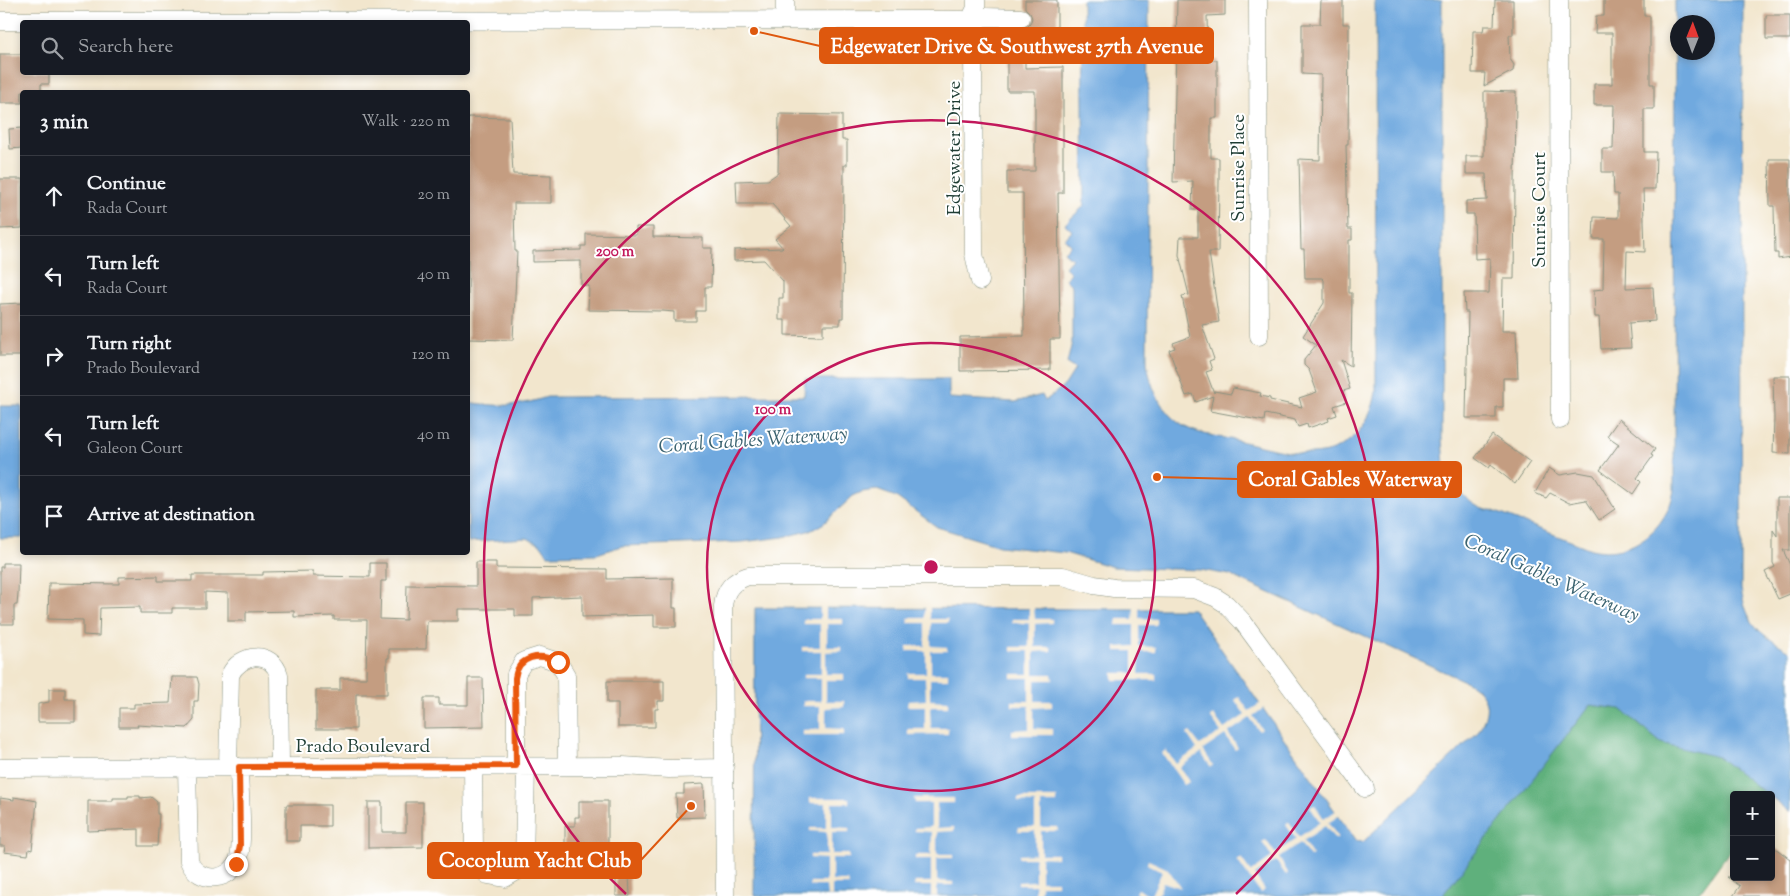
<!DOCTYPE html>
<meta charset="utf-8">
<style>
:root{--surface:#171b24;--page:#242831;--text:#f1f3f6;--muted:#9ea1a6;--line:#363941}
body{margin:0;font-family:"Sorts Mill Goudy",serif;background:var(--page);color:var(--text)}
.controls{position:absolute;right:15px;bottom:15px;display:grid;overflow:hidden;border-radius:5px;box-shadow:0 2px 8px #0003}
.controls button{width:45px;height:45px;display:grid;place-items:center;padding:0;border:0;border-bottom:1px solid var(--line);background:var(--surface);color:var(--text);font:25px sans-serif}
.compass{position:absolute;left:1670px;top:15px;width:45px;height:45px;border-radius:50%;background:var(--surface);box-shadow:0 2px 8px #0003;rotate:1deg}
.stop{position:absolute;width:15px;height:15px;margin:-11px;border:4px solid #ea580c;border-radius:50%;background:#fff}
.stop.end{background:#ea580c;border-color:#fff;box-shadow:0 1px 5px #0008}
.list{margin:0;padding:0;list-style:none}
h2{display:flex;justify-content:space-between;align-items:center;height:65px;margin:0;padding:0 20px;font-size:21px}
h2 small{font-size:16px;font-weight:400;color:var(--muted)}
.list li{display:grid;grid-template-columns:32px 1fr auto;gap:15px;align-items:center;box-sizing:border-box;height:80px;padding:0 20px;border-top:1px solid var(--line)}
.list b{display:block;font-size:19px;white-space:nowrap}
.list p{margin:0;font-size:16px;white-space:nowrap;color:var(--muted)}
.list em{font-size:16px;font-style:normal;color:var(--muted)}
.icon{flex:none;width:28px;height:28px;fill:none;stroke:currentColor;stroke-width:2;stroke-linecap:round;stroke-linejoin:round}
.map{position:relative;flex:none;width:1790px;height:896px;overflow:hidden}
.search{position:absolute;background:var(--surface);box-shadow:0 2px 8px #0003;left:20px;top:20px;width:450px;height:55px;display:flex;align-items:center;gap:12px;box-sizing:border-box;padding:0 18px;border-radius:5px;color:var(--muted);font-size:19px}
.panel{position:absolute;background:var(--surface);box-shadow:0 2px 8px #0003;left:20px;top:90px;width:450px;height:465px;border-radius:5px}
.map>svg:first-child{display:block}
.forest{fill:#5fb07b;stroke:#3f7658}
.water{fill:#6fa9df;stroke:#47738a;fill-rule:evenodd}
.pier{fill:#f2e6cd}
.building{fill:#c49d81}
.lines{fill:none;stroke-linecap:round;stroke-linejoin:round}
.minor-casing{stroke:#889280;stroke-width:19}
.minor{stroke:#fff;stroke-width:18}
.route{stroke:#ea580c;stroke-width:6}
.ring{fill:none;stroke:#c2185b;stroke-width:2.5}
.labels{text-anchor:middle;stroke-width:4;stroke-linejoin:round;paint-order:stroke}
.street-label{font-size:19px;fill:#1f3d34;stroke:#fff}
.water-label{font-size:20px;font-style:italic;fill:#3b6370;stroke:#fff}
.centre{fill:#c2185b;stroke:#fff;stroke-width:2.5}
.ring-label{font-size:15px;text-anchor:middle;font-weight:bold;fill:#c2185b;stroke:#fff;stroke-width:4;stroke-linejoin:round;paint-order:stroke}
.leader{fill:none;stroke:#de580e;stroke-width:2}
.callout-dot{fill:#de580e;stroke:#fff;stroke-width:2}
.callout{fill:#de580e;stroke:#de580e;stroke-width:2}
.callout-label{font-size:20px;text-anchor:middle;font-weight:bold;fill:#fff}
</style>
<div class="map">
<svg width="1790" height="896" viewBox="0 0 1790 896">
<rect width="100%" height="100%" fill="#fff"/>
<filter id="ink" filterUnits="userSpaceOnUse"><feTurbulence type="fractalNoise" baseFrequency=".02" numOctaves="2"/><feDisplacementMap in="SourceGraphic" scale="10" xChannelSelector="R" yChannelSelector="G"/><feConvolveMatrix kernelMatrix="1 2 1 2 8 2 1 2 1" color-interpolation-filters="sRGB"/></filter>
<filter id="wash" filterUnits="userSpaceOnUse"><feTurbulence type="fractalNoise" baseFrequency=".0096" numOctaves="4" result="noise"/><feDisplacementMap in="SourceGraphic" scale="20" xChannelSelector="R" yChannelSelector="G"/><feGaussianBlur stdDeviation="1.12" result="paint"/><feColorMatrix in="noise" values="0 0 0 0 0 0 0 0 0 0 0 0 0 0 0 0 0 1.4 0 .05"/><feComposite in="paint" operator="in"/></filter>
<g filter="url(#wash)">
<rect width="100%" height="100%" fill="#f2e6cd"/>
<!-- forest -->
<path class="forest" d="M1590,705l31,4 40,34 57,14 50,38h-34v50l-37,51h-255z"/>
<!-- water -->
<path class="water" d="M1082,0h67l-2,363c3,20 11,43 28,57 17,15 43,16 64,21 24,5 48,13 72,13 36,0 61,-30 65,-63l-1,-391h67v439c1,10 1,22 3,31 4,14 32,43 46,40l100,39c40,10 77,-21 83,-59l1,-490h68l-2,589c6,38 21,46 49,62v161l-19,-15v-2h-3l-50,-38 -57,-14 -40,-34 -31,-4 -148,191h-688l1,-288 438,1 163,232 7,1 115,-110c12,-21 13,-35 -9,-49l-239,-108 -29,-5 -88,-3 -48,-14 -66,-7 -62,-19 -41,-30 -19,-7 -15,2 -9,4 -29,27 -12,7 -29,7 -41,5 -121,4 -24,8 -49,1 -7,-10 -14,-7 -59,4v-140c31,5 48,5 79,-5l257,-1 1,-17h144v19l66,4 27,-7 3,6 20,-16 10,-16 -8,-5 5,-22v-56l-7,-7 6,-6 -6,-6 7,-8 -8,-7 7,-7 -6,-6 7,-8 -7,-7 19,-18zM1678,22h30v30h-30z
M0,406h22v132h-22z"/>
<!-- pier -->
<path class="pier" d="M820,605h6v14h17v5h-16v23h15v4l-16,1v22h18v6h-18v21h18v6l-18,1v20l18,1v6h-41v-5l17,-1v-23h-17v-5h18v-23h-18v-4h18v-23h-19v-4h18v-23h-16l-1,-5h17z
M925,606h5v13h18v4h-17v23l16,1v4h-16v22h17v6h-18v21l18,1v6h-18l1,21h17v6l-40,1v-6h17v-23h-18l1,-5 18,-1 -1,-22h-17v-5h18v-22h-19v-5h18v-23h-17v-5h17z
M1029,606h5l1,13h17v4l-17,1v23h16v4l-17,1v22h18l1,6h-18v21h17v6l-18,1v20l18,1v6h-40v-5l17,-1v-23h-17v-5h17v-23h-17v-4h17v-23h-18v-4h18v-24h-17v-4h17z
M1134,607h5v11l17,1v6h-17v21l17,1v5h-16l-1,22h17v6h-43v-7h20v-22h-17v-4l18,-1v-21h-17v-6h16z
M1239,697l10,14 12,-8 4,4 -12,9 9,13 -3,2 -9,-13 -22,15 10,15 -3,2 -10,-15 -22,15 10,15 -2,2 -10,-14 -21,14 9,15 -5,3 -22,-32 4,-3 10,14 21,-15 -10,-15 3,-2 10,13 21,-13 -11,-15 4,-2 10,14 21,-14 -10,-15z
M810,798h39v5h-17v24l17,1v4h-17v22h17v4h-17v23h16l1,4h-17v11h-5l-1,-10h-16v-4h16v-23l-16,-1v-3h17v-23l-17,-1v-3h16v-25h-16z
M914,798h40v5h-17v25l17,-1v4l-17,1v22h16v4h-16v23l16,1v3h-16v11h-6v-10h-17l1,-4h16v-23h-16v-4h16l1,-23 -17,-1v-3l16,-1v-24h-16z
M1018,798h39v5h-16v24h16l1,4h-17v23h16v4l-16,-1v24h16v4h-16l-1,11h-5v-11h-17v-3l17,-1v-23h-16v-3l16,-1v-23h-17l1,-4h16v-24l-17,-1z
M1315,805l9,14 13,-9 3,5 -12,8 10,14 -3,2 -10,-13 -22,15 10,15 -3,1 -10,-14 -21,15 9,15 -2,2 -10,-14 -21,14 10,15 -5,3 -23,-33 4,-2 10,14 21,-15 -10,-15 4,-2 9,13 21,-14 -10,-14 3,-3 10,15 21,-15 -10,-15z
M1148,860l20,9 13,19 -18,-6 -5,14h-16l-7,-3 2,-4 14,6 11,-23 -15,-8z"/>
<g id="blocks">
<!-- building -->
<path class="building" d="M1025,0h32v43h-32v25l38,-1v126h-5l2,146h-10v31l-90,1v-34l64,-1 -1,-143h-16v-22h28v-80h-28v-34h-5v-28h23l5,-5 2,-6 -2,-5 -5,-5z
M1177,0h48v15l-18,1 1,44h9v58h-6v40h8v23l-1,71h-9l10,70 -17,3 12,34 -5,2 3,9 -6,2 8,21v-2l17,3 2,-6 28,5 -1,3 10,2v2l32,7 -3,-9 18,-6 -8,-22 -5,-5v-5l12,-15 -13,-9 21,-33v-23l-2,-2h-17l-1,-29h-3l-2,-90 21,1 1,-85 -19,-1v-50h18l1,-24h22v24h6l-1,121h-2l2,84h4v11h-3v53h3l-1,73 -10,-6 9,29 -7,2 3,11 -12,4 3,9 -9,3 1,3 -21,7 -1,-4 -9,3 -3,-7 -30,-6 -1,7 -54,-10 3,-15 -17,6 -3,-8 -7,2 -17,-46 6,-2 -2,-5 17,-6 -8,-41 7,-1 -10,-40 1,-18h18v-27h-6l1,-29 -20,1z
M1495,0h18v35h-4l1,24 4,6 -1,6 -29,15 1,-13h-13l1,-42h10l1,-5h10z
M1604,0h40v16h6v68h4v25h-10v43h12l-1,37h-12l2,63 -18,-1 -1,37 27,-1 2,34 -26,2 2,25 -30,1 -2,-32h-4l-1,-27 9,-1 1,-50h-11l1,-22 24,1v-24h-4l-1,-22h-11v-23h11l1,-44h-20v-21h18v-51h-17l1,-17h8z
M1766,15h24v24h-24z
M0,54h22v18h27v12h-8v8h-19v11h-22z
M1484,91l32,1 -2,187h-11l-1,52h14l2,47h-15v29h-7v11h-30l2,-106h-3l-1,-19h25l1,-35 -15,1 -1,-45h-8v-13l21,-1 -1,-26h-20v-18h18z
M779,114l63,1v25h5v25h-3l-1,153h-3v7h-17v11l-38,-1v-15h-6v-22h4v-17l-19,-21 -30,1v-11l49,-2 -8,-9 16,-13 -19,-22h-35l-1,-23 32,-1 10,-7z
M468,117l42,1 3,56 38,1v28h-37l1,48h2l-4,89 -45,-1z
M22,128v20l-12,1 -1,-20z
M1769,159h21v98l-12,2v-6h-3l-1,-47h-4z
M0,179h22v49l-22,1z
M636,227h17v10l50,1v10h9l-1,39h-6v24h-9v10h-22v-9l-11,-1 -75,-1 1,-24 -8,-1v-24l-48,1v-11l48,-1v-4h5v-12l50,1z
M22,303v53h-22v-52z
M1773,376h17v78l-17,-1 1,-35z
M1619,419l36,30 -4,6 2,1 -16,22 4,4 -8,12 -33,-24 19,-26 -12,-8z
M1492,435l38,27 -15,22 -24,-19 -2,3 -14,-10z
M1549,468l11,7 18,-3 16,3 21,34 -16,11 -13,-20 -17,3 -19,-10 -4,5 -11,-5z
M1777,498h13v52h-7l7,15v29l-12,5 -13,-27 10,-5 -2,-4v-33l4,6z
M476,562h20v6l111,1v10l66,-1v30h3v19h-22v-12l-72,2v-21l-49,2v18h-18v-7h-57v12h-31l-1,28h-37v9h-2v36h-31v35h-40v-39h24v-12h26l1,-58h-33v-4l-40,1v-6l-48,1v9h-18v-28l-23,-1v16h-33v5h-32v-6l-40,1 -1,28 -16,-1v-15l-35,-1 1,-36 70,1v-7l39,-1v5h34v-6h71v-3l50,-1v5l57,1v-14h16v18h-5l-1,38 26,1 1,-35 69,1z
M3,563h16l-1,31 -1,11h-3v19h-14v-57h3z
M172,677h25l2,7 -1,17h-4v19l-7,8 -50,-3 1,2h-19v-19h15v-4l36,-1z
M468,678h15l1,49 -60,1v-30h15v7h29z
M607,681h57v20h-6v8h-3v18h-37v-24h-11z
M49,689h16v10h10v23h-37v-18l11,-2z
M704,784l1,33 -28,1 -1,-24h8v-9z
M128,796h12v2l11,-1 6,5v12h2l-2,32h-18v-17l-51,2v-30h25v-3h15z
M14,797l23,4 -5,49 -3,-1 -1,6 -24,-3 1,-6h-5v-48l14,2z
M579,801h29v45h-7l1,9h-27v-10h-10v-19h10v-9h4z
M368,802h14v30h24v-30h17v45l-55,1z
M286,805h44v21h-30v15h-14z
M1771,845l19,14v37h-57l7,-10 -12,-9h43z
M616,874h13l1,22h-14z"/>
</g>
</g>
<g filter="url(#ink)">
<use href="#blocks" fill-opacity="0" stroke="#889280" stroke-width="1"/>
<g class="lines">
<!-- minor casing -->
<g class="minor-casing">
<path id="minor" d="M785,0v19
M1258,0l1,336
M1559,0l1,420
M0,21l963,-1 7,6 3,9 1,219 6,27
M968,24l17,-7 36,1
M968,24l8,-16v-8
M516,766v-92l8,-13 16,-5 18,6 8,13 1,91
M187,767l2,94c9,24 44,21 50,-4 5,-22 0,-66 0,-90
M228,767l2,-92c10,-22 42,-25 49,0l1,91
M473,767l1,83 2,14 12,11 17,3 12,-7 7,-10 2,-95
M0,768l623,-2 46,3 56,-1
M725,896l-2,-290c2,-17 10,-25 25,-30h315l31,9 20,3 80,1 21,8 11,7 17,18 122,166"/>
</g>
<!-- minor -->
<use href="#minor" class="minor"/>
</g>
</g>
<g class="lines" filter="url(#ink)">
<!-- route -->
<path class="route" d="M236,864l4,-18 -1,-79 277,-1 -1,-88c3,-22 25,-26 43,-16"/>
</g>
<!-- distance rings -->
<g class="ring">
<circle cx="931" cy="567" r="224"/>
<path d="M626 894A447 447 0 1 1 1236 894"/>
</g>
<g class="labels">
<!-- street labels -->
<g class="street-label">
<text transform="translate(953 148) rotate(-90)" y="7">Edgewater Drive</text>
<text transform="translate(1237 168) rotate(-90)" y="7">Sunrise Place</text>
<text transform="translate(1538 210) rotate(-90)" y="7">Sunrise Court</text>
<text x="363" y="752">Prado Boulevard</text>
</g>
<!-- water labels -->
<g class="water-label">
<text transform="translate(753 439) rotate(-4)" y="7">Coral Gables Waterway</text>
<text transform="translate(1552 577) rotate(24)" y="7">Coral Gables Waterway</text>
</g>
</g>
<circle cx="931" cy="567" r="8" class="centre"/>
<g class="ring-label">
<text x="615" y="256">200 m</text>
<text x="773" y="414">100 m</text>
</g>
<!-- callouts -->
<path class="leader" d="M754 31L820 46M1157 477L1238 479M691 806L641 860"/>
<g class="callout-dot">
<circle cx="754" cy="31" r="5"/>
<circle cx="1157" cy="477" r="5"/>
<circle cx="691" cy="806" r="5"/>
</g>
<g class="callout">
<rect x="820" y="28" width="393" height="35" rx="5"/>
<rect x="1238" y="462" width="223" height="35" rx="5"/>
<rect x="428" y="843" width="213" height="35" rx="5"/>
</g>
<g class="callout-label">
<text x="1017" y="53">Edgewater Drive &amp; Southwest 37th Avenue</text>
<text x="1350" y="486">Coral Gables Waterway</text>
<text x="535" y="867">Cocoplum Yacht Club</text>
</g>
</svg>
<div class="controls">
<button>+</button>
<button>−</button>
</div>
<svg class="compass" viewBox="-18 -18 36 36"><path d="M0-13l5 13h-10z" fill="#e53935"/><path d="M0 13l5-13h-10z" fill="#9ea1a6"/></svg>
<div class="stop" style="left:558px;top:662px"></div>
<div class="stop end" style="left:236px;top:864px"></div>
<div class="search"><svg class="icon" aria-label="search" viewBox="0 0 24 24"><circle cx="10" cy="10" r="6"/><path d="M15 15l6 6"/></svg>Search here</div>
<section class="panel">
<h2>3 min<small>Walk · 220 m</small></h2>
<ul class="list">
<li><svg class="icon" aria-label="ahead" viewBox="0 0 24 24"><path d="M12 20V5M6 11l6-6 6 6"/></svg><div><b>Continue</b><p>Rada Court</p></div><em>20 m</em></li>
<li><svg class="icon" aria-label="left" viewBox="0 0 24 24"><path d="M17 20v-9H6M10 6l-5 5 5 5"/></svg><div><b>Turn left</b><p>Rada Court</p></div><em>40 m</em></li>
<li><svg class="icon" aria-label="right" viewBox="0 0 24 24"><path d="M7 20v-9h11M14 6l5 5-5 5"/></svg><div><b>Turn right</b><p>Prado Boulevard</p></div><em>120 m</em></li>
<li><svg class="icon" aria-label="left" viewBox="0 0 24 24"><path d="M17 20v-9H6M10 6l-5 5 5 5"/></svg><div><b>Turn left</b><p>Galeon Court</p></div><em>40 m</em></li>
<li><svg class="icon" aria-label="arrive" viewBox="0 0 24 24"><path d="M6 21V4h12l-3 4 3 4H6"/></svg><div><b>Arrive at destination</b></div></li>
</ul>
</section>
</div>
